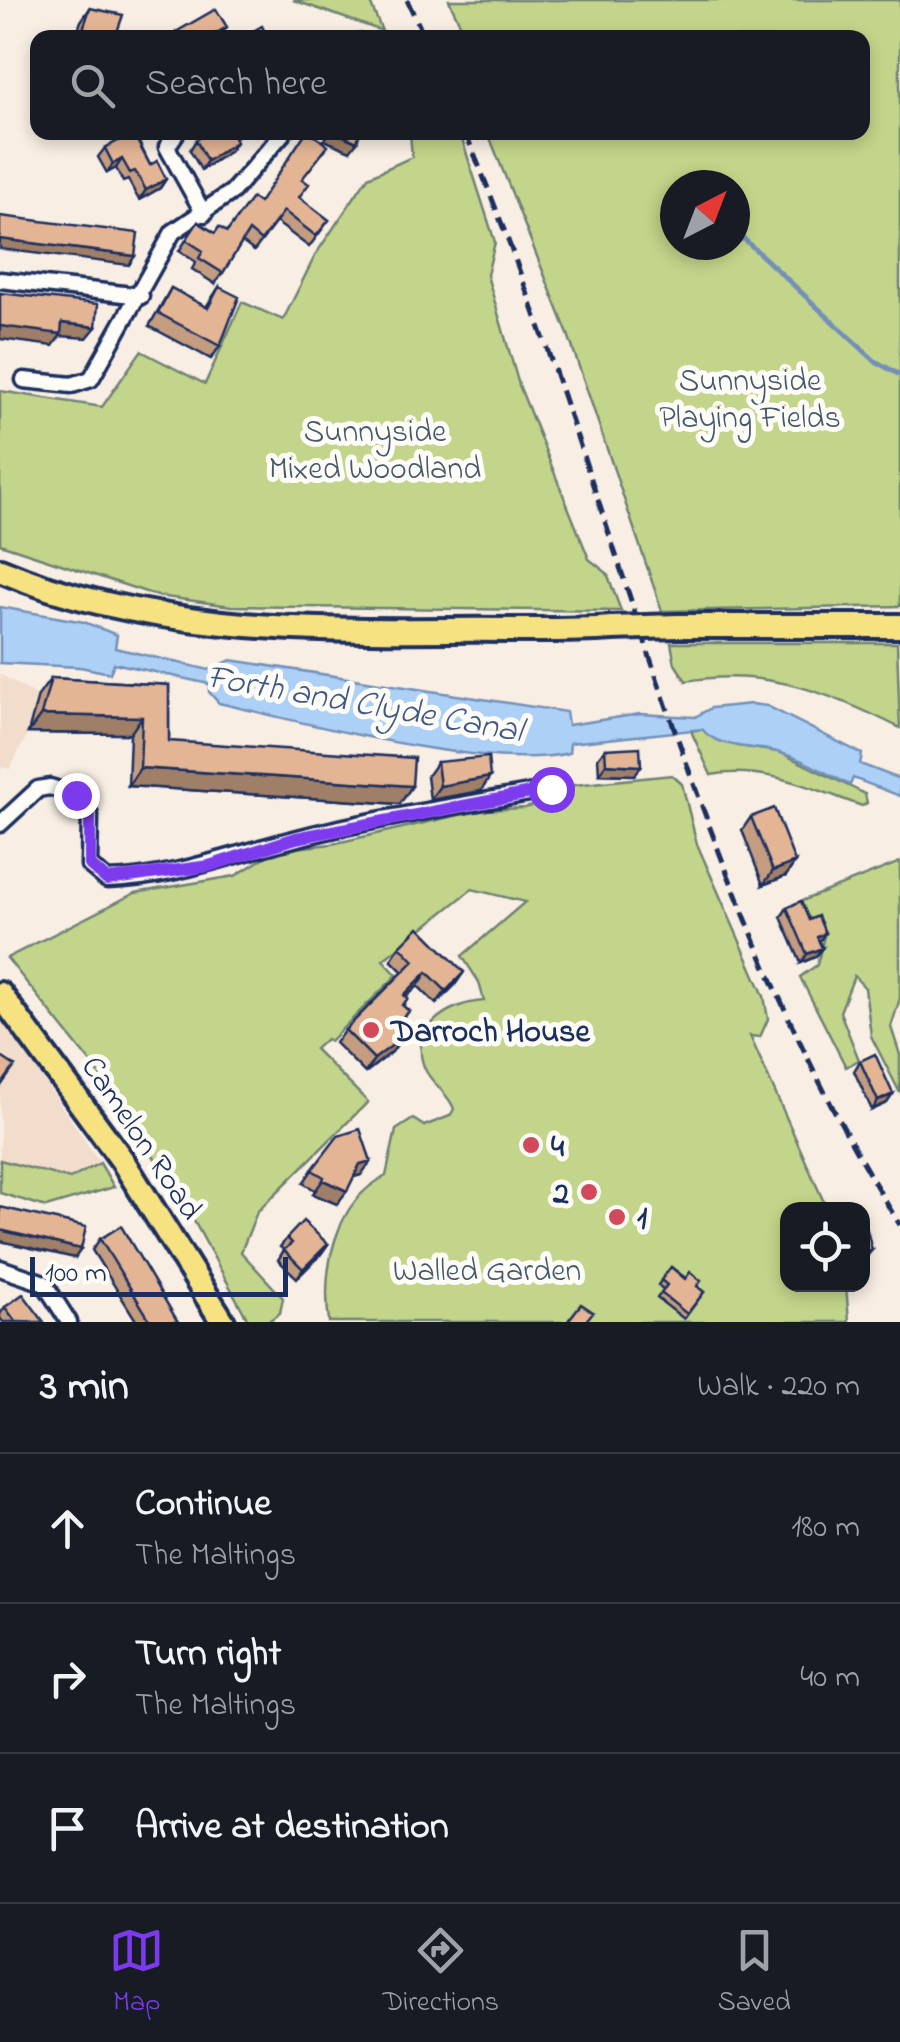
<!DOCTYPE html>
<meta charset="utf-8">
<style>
:root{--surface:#171b24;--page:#20242c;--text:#f1f3f6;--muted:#9ea1a6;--line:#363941;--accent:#7c3aed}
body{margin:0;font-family:"Indie Flower",sans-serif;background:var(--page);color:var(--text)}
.controls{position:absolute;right:30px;bottom:30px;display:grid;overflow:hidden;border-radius:20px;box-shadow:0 5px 15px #0003}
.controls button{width:90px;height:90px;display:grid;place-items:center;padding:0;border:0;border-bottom:2px solid var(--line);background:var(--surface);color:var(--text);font:50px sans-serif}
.compass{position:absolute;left:660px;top:170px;width:90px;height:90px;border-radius:50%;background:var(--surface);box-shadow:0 5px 15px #0003;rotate:42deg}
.scale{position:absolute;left:30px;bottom:25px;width:258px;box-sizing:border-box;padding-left:10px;border:5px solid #1b2f5e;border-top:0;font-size:28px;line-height:35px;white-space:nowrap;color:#1b2f5e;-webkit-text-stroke:8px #fdfcf7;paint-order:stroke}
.stop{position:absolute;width:30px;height:30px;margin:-22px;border:8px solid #7c3aed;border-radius:50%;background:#fff}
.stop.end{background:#7c3aed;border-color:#fff;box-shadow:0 2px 10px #0008}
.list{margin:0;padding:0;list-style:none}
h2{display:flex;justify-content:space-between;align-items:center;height:130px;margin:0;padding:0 40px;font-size:42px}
h2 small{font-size:32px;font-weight:400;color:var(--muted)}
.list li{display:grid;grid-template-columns:65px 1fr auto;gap:30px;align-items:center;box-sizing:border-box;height:150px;padding:0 40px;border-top:2px solid var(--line)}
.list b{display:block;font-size:38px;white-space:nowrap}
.list p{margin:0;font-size:32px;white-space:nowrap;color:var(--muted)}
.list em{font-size:32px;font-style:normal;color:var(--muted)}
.icon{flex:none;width:55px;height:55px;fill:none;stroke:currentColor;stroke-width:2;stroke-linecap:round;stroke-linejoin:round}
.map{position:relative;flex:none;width:900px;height:1322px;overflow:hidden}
.search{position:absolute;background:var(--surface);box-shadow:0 5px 15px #0003;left:30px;right:30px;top:30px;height:110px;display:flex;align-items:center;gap:25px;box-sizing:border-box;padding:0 35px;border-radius:20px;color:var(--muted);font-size:38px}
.sheet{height:580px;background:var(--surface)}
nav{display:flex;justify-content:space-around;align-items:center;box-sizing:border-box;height:140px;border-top:2px solid var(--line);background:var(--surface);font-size:28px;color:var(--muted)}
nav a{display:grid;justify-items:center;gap:5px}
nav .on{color:var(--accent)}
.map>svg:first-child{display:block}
.built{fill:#f2ddcc}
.green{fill:#c3d58a;stroke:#6f8274;stroke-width:2.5;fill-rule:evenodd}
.water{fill:#add1f6;stroke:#7390b9;stroke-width:2.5}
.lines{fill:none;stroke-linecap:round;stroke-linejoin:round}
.stream{stroke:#7390b9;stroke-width:5}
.minor-casing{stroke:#1b2f5e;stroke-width:21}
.primary-casing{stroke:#1b2f5e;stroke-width:30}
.minor{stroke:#fdfcf7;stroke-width:14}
.primary{stroke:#f7e281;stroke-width:22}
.rail{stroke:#1b2f5e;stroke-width:5;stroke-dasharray:15 8;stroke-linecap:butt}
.primary-bridge-casing{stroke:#1b2f5e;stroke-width:30;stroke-linecap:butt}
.primary-bridge{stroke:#f7e281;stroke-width:22}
.wall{fill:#c49c80;stroke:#1b2f5e;stroke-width:2.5}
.shaded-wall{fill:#a07f68;stroke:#1b2f5e;stroke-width:2.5}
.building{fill:#e4b595;stroke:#1b2f5e;stroke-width:2.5}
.route{stroke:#7c3aed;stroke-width:12}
.poi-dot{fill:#d1495b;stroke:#fdfcf7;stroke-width:4}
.labels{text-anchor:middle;stroke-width:10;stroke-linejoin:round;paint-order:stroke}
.park-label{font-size:32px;fill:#455869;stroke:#fdfcf7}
.poi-label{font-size:32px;font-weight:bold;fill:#1b2f5e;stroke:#fdfcf7;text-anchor:start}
.street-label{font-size:32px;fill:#1b2f5e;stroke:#fdfcf7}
.water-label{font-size:35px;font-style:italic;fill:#405884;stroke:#fdfcf7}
</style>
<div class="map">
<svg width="900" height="1322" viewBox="0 0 900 1322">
<rect width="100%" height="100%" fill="#f8eee3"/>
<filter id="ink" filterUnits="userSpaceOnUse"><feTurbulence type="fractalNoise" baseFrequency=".01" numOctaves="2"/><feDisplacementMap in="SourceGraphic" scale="20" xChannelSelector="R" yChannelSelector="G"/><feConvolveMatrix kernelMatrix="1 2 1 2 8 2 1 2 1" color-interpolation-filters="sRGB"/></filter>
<g filter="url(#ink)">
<!-- built -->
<path class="built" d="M0,674l38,22 -10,37 -18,36 -8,-2 -2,5z
M0,1015l100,148 -30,16 -70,-19z"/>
<!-- green -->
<path class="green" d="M293,0h76l13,31z
M449,0h451v606l-238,5 -93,-274 -81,-204 374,-1v-94l-396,-1zM675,185h60v60h-60z
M410,133h50l35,109 -8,33 32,110 70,174 18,14 14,38 -390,-5 -73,-10 -158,-52v-153l102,16 39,-56 64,33 37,-82 41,18 33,-66 52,-77 44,-20z
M671,643h226l3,85c-69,-35 -135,-61 -214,-47l-11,-17z
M702,729l36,17 41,6 86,42 2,9 -5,3c-48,-17 -99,-41 -151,-31l-20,-44z
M672,775l10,9 15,60 67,152 4,23 -8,18 -10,-1 77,173 -39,1v74l58,1 3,37h-520c-7,-52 5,-120 57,-146l10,-46 17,-11 11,7 26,-10 4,-7c-6,-16 -20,-23 -28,-38 -20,-41 22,-68 58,-70l-5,-19 -17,-26 63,-54 -53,-13 -89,71 14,15 -67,66 -4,-2 -11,10 53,53 -111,110 -16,40 42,46 -3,15 -13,9h-18l-67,-123 -87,-131 -88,-110 128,-65 100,-17 41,-26 56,-6 149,-34 44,-2 36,-10 13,-13z
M900,862v136l-9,29 9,28v38l-29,-57 -6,-48 -11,-12 -14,36 19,48 -13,7 -46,-90 17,-12 8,-33 -31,-28z
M0,1160l70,19 30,-16 14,24 -68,20 -46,-14z"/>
<!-- water -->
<path class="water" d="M0,607l84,15 33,13 -2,13 94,22 22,-10 335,52 2,13 72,-11 55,3 16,-9 40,-4 16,2 95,48 -2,10 40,15v17l-47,-18 -3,7c-23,-11 -48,-27 -73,-33 -24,-7 -58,-2 -75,-23l-132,14 -1,10c-82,19 -263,-30 -350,-50l-10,-11v-8l-95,-21 -4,10 -30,-6 -80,-4z"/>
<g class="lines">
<!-- stream -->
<path class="stream" d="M735,240l9,-1 131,122 25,14"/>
<!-- minor casing -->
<g class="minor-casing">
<path id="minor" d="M177,132l-10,15 37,67
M0,280l141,16
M24,380l48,5 19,-6 82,-147 59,-40 52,-60
M0,824l38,-35 12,-2 25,8 15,20 -1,50 18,15c65,-2 124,-25 187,-41 84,-22 172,-34 257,-50
M0,1268l44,15 25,39"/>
</g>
<!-- primary casing -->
<g class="primary-casing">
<path id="primary" d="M0,570c142,60 300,61 451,60 53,-1 107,2 161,-2
M678,626h222
M0,994l122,166 101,162"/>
</g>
<!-- minor -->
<use href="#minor" class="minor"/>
<!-- primary -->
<use href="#primary" class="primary"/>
<!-- rail -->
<path class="rail" d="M407,0l18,38
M465,132c152,362 224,757 435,1093"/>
<!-- primary-bridge casing -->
<g class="primary-bridge-casing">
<path id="primary-bridge" d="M612,628l66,-2"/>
</g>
<!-- primary-bridge -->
<use href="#primary-bridge" class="primary-bridge"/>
</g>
<!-- wall -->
<path class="wall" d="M90,8l25,30h-40l6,-17z
M129,132h5l16,33 16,14 -6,9 -21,12 -11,-20 -5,2 -7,-14 -9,5 -9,-16 7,-9 25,-13z
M207,132h35l-8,6 -4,13 -29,19 -11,-20 6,-10 9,-4z
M303,179l-4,18 30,23 -20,27 -33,-25 -22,29 -12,-9 -27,42 -23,-15 4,-7 -17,-11 19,-29 17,11 12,-1 32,-29z
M219,287l1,59 -9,13 -62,-33 22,-38 35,19z
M51,678l118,7v56l231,63 -272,-18 2,-52 -102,-1 10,-37z
M605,749l36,17 -6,9 -36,-1 -1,-16z
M437,762l44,29 -51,9 -3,-24z
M751,817l44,45 -9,14 -23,9 -21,-55z
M787,908l22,12 16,13 -6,9 3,6 -7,9 -14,6 -20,-46z
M400,946l55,39 -19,19 -18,-18 -12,11 2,2 -5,7 6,5 -9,13 -1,12 -7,16 -27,21 -30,-30 10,-13 58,-58 -12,-12z
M860,1061l33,33 -6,9 -15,7 -18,-39z
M312,1170l49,5 -7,2 -17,27 -24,-10 2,-4 -12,-7z
M287,1238l41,6 -7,10 -24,24 -19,-18 6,-10 -4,-3z
M100,1239l78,83h-41l-45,-72z
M671,1267l33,25 -20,27 -27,-21 7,-8 -6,-5z
M5,1307l39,15h-41l-3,-4v-4z"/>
<!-- shaded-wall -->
<path class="shaded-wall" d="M227,27l-7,9 -12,2z
M330,132h5l22,10 -7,9 -26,-11z
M236,142l-6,9 -29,19 6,-9z
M122,159l-6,9 -9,5 6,-9z
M166,179l-6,9 -21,12 7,-10z
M0,239l135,17 -6,9 -129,-16z
M62,323l34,4 -9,11 -27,-2 -7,10 -53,-7v-13z
M41,715l101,2 -12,17 -102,-1z
M606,764l35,2 -6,9 -36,-1z
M140,768l272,18 -12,18 -272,-18z
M490,777l-9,14 -51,9 10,-14z
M795,862l-9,14 -23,9 10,-14z
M822,948l-7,9 -14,6 6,-9z
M427,972l-9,14 -24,22 10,-13z
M464,972l-9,13 -19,19 10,-13z
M404,1029l-9,14 7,-5 -10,14 -27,21 9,-14z
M893,1094l-6,9 -15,7 6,-9z
M371,1161l-10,14 -11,3 10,-14z
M323,1180l24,11 -10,13 -24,-10z
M0,1230l81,19 -6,9 -75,-17z
M328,1244l-7,10 -24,24 6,-9z
M872,1250l-7,9 -3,1v-8z"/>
<!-- building -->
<path class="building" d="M90,8l33,7 -8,23h-35z
M216,9l11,18 -19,11h-29l-3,-6z
M262,26l6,12h-27z
M357,33l27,2v3h-27z
M211,132h24l-2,3 3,7 -29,19 -11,-21z
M306,132h4l18,14 -26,33 7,5 -10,13 30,23 -13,16 -32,-25 -23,30 -12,-10 -26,42 -24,-15 4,-7 -17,-11 12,-18 17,11 4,-6 8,5 25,-34 7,5z
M335,132h25l-3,10z
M133,133l17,32 7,-4 9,18 -20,11 -11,-19 -5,2 -8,-14 -9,5 -8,-16z
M0,216l138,17 -3,23 -135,-17z
M219,287l20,10 -19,49 -62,-33 13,-25 37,20z
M0,293l98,11 -2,23 -34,-4 -1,11 -61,-8z
M51,678l118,7v56l245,17 -2,28 -272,-18 2,-51 -101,-2z
M640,747l1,19 -35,-2 -1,-15z
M488,757l2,20 -50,9 -3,-24z
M774,808l21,54 -22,9 -22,-54z
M801,901l8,19 9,-4 7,17 -8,4 5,11 -15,6 -20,-46z
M419,927l45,45 -18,19 -19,-19 -23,23 4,4 -6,6 7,6 -11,11 6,7 -6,6 4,3 -28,21 -29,-29 69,-69 -14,-15z
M875,1054l18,40 -15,7 -18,-40z
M0,1056l15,10 -15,21z
M360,1129l11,32 -11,3 -13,27 -24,-11 1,-3 -12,-7 26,-34z
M0,1207l86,20 -5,22 -81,-19z
M862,1210l10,40 -10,2z
M303,1221l25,23 -25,25 -19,-19 8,-7 -5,-5z
M121,1226l57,96h-27l-51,-83z
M671,1267l14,12 5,-7 11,9 -4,5 7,6 -17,22 -26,-21 6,-8 -6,-5z
M23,1294l21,28h-28l-11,-15z
M581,1304l12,8 -8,10h-18z"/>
</g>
<g class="lines" filter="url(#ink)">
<!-- route -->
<path class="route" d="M76,795l14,20v50l17,15 102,-14 87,-28 255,-49"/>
</g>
<!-- markers -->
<g class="poi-dot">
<circle cx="371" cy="1030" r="10"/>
<circle cx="531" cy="1145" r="10"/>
<circle cx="589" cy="1192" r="10"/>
<circle cx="617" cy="1217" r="10"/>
</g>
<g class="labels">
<!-- park labels -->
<g class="park-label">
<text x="750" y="390">Sunnyside<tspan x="750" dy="37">Playing Fields</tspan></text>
<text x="375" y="441">Sunnyside<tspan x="375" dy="37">Mixed Woodland</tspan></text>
<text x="487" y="1280">Walled Garden</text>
</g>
<!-- poi labels -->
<g class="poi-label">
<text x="391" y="1041">Darroch House</text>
<text x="551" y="1156">4</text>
<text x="569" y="1203" text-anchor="end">2</text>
<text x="637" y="1228">1</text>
</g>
<!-- street labels -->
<g class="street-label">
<text transform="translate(143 1137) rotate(56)" y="11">Camelon Road</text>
</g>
<!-- water labels -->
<g class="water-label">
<text transform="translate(365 702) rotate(10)" y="12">Forth and Clyde Canal</text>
</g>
</g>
</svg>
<div class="controls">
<button><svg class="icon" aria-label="locate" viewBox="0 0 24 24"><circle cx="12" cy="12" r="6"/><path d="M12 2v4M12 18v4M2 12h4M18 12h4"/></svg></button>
</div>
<svg class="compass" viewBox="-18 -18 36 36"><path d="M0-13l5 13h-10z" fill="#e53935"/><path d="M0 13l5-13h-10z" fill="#9ea1a6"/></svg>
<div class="scale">100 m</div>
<div class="stop" style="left:551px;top:789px"></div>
<div class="stop end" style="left:76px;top:795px"></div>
<div class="search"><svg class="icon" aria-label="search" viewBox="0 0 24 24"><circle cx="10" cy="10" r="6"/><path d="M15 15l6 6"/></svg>Search here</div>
</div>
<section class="sheet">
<h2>3 min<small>Walk · 220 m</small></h2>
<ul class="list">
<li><svg class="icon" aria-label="ahead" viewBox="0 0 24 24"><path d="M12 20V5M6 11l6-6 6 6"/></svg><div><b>Continue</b><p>The Maltings</p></div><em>180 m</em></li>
<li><svg class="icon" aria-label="right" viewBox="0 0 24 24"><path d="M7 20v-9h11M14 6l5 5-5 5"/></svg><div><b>Turn right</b><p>The Maltings</p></div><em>40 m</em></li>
<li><svg class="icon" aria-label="arrive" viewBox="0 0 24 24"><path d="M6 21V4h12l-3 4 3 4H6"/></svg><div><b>Arrive at destination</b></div></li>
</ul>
</section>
<nav>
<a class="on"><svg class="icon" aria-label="map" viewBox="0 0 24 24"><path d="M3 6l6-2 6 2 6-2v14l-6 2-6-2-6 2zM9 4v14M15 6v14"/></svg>Map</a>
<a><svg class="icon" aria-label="directions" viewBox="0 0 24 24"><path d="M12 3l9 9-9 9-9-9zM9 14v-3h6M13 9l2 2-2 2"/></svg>Directions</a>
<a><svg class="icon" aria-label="saved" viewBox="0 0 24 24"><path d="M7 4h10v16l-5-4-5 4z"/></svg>Saved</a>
</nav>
